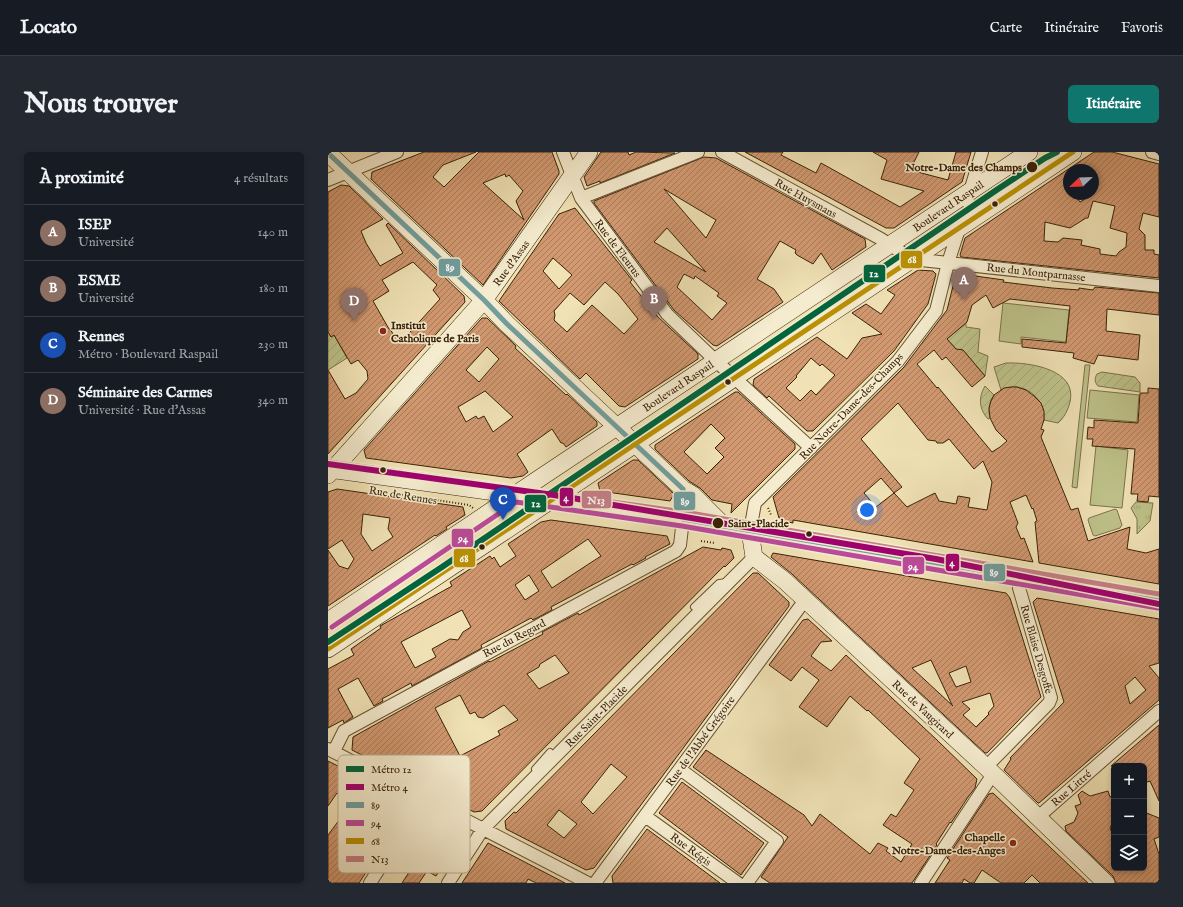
<!DOCTYPE html>
<html lang="fr">
<meta charset="utf-8">
<style>
:root{--surface:#171b24;--page:#242831;--text:#f1f3f6;--muted:#9ea1a6;--line:#363941;--accent:#0f766e}
body{margin:0;font-family:"IM FELL English",serif;background:var(--page);color:var(--text)}
.controls{position:absolute;right:12px;bottom:12px;display:grid;overflow:hidden;border-radius:6px;box-shadow:0 2px 6px #0003}
.controls button{width:36px;height:36px;display:grid;place-items:center;padding:0;border:0;border-bottom:1px solid var(--line);background:var(--surface);color:var(--text);font:20px sans-serif}
.compass{position:absolute;left:735px;top:12px;width:36px;height:36px;border-radius:50%;background:var(--surface);box-shadow:0 2px 6px #0003;rotate:247deg}
.you{position:absolute;left:539px;top:358px;width:14px;height:14px;margin:-10px;border:3px solid #fff;border-radius:50%;background:#1a73e8;box-shadow:0 0 0 6px #1a73e833}
.badge{display:grid;place-items:center;width:26px;height:26px;border-radius:50%;background:var(--accent);color:#fff;font-size:13px;font-weight:700}
.pin{position:absolute;translate:-50% -33px;filter:drop-shadow(0 1px 2px #0008)}
.pin::after{content:'';position:absolute;top:21px;width:14px;height:12px;background:inherit;clip-path:polygon(0 0,100% 0,50% 100%)}
.list{margin:0;padding:0;list-style:none}
h2{display:flex;justify-content:space-between;align-items:center;height:52px;margin:0;padding:0 16px;font-size:17px}
h2 small{font-size:13px;font-weight:400;color:var(--muted)}
.list li{display:grid;grid-template-columns:26px 1fr auto;gap:12px;align-items:center;box-sizing:border-box;height:56px;padding:0 16px;border-top:1px solid var(--line)}
.list b{display:block;font-size:15px;white-space:nowrap}
.list p{margin:0;font-size:13px;white-space:nowrap;color:var(--muted)}
.list em{font-size:13px;font-style:normal;color:var(--muted)}
.icon{flex:none;width:22px;height:22px;fill:none;stroke:currentColor;stroke-width:2;stroke-linecap:round;stroke-linejoin:round}
.map{position:relative;flex:none;width:831px;height:731px;overflow:hidden;border-radius:6px}
header{display:flex;align-items:center;gap:24px;box-sizing:border-box;height:56px;padding:0 20px;background:var(--surface);border-bottom:1px solid var(--line)}
header strong{font-size:19px}
nav{display:flex;gap:22px;margin-inline-start:auto;font-size:14px}
.intro{display:flex;align-items:center;justify-content:space-between;box-sizing:border-box;height:96px;padding:0 24px}
h1{margin:0;font-size:28px}
.button{padding:10px 18px;border-radius:6px;background:var(--accent);color:#fff;font-size:14px;font-weight:700}
main{display:flex;gap:24px;padding:0 24px}
aside{flex:1;background:var(--surface);border-radius:6px;box-shadow:0 2px 6px #0003}
.map>svg:first-child{display:block}
.grass{fill:url(#grass-tufts);stroke:#7c7249}
.garden{fill:url(#garden-furrows);stroke:#7c7249}
.pitch{fill:#bec28a;stroke:#7c7249}
.building{fill:url(#building-hatch);stroke:#3a2208;fill-rule:evenodd}
.lines{fill:none;stroke-linecap:round;stroke-linejoin:round}
.lane-casing{stroke:#685233;stroke-width:8}
.street-casing{stroke:#685233;stroke-width:14}
.secondary-casing{stroke:#3a2208;stroke-width:18}
.path{stroke:#3a2208;stroke-width:2;stroke-dasharray:1 2;stroke-linecap:butt}
.lane{stroke:#f5eccf;stroke-width:6}
.street{stroke:#f5eccf;stroke-width:12}
.secondary{stroke:#f5eccf;stroke-width:17}
.bus-1-casing{stroke:#f5eccf;stroke-width:8}
.bus-2-casing{stroke:#f5eccf;stroke-width:8}
.bus-3-casing{stroke:#f5eccf;stroke-width:8}
.bus-4-casing{stroke:#f5eccf;stroke-width:8}
.bus-1{stroke:#719e9e;stroke-width:5}
.bus-2{stroke:#bb4a9b;stroke-width:5}
.bus-3{stroke:#ba9104;stroke-width:5}
.bus-4{stroke:#c67f88;stroke-width:5}
.metro-1-casing{stroke:#f5eccf;stroke-width:9}
.metro-2-casing{stroke:#f5eccf;stroke-width:9}
.metro-1{stroke:#00643c;stroke-width:6}
.metro-2{stroke:#a0006e;stroke-width:6}
.stop-dot{fill:#3a2208;stroke:#f5eccf;stroke-width:1.5}
.poi-dot{fill:#8f2418;stroke:#f5eccf;stroke-width:1.5}
.labels{text-anchor:middle;stroke-width:3;stroke-linejoin:round;paint-order:stroke}
.stop-label{font-size:11px;font-weight:bold;fill:#3a2208;stroke:#f5eccf;text-anchor:end}
.street-label{font-size:11px;fill:#3a2208;stroke:#f5eccf}
.poi-label{font-size:11px;font-weight:bold;fill:#3a2208;stroke:#f5eccf;text-anchor:start}
.key{fill:#f5eccf;stroke:#bdaf93;stroke-width:1}
.key-label{font-size:11px;fill:#3a2208}
.line-badge{stroke:#f5eccf;stroke-width:1.5}
.badge-label{font-size:11px;text-anchor:middle;font-weight:bold;fill:#fff}
</style>
<header>
<strong>Locato</strong>
<nav><a>Carte</a><a>Itinéraire</a><a>Favoris</a></nav>
</header>
<div class="intro"><h1>Nous trouver</h1><a class="button">Itinéraire</a></div>
<main>
<aside>
<h2>À proximité<small>4 résultats</small></h2>
<ul class="list">
<li><span class="badge" style="background:#8d6e63">A</span><div><b>ISEP</b><p>Université</p></div><em>140 m</em></li>
<li><span class="badge" style="background:#8d6e63">B</span><div><b>ESME</b><p>Université</p></div><em>180 m</em></li>
<li><span class="badge" style="background:#1a4fb4">C</span><div><b>Rennes</b><p>Métro · Boulevard Raspail</p></div><em>230 m</em></li>
<li><span class="badge" style="background:#8d6e63">D</span><div><b>Séminaire des Carmes</b><p>Université · Rue d'Assas</p></div><em>340 m</em></li>
</ul>
</aside>
<div class="map">
<svg width="831" height="731" viewBox="0 0 831 731">
<defs>
<pattern id="grass-tufts" width="24" height="20" patternUnits="userSpaceOnUse"><rect width="24" height="20" fill="#bec28a"/><path d="M3 7l-1-3M5 7V3M7 7l1-3M15 17l-1-3M17 17v-4M19 17l1-3" fill="none" stroke="#a4a676"/></pattern>
<pattern id="garden-furrows" width="10" height="10" patternUnits="userSpaceOnUse"><rect width="10" height="10" fill="#bec28a"/><path d="M-1 1l2-2M0 10L10 0M9 11l2-2" fill="none" stroke="#a4a676"/></pattern>
<pattern id="building-hatch" width="6" height="6" patternUnits="userSpaceOnUse"><rect width="6" height="6" fill="#d29971"/><path d="M-1 1l2-2M0 6l6-6M5 7l2-2" fill="none" stroke="#ab7c5b"/></pattern>
</defs>
<rect width="100%" height="100%" fill="#f0e2b5"/>
<filter id="stains"><feTurbulence type="fractalNoise" baseFrequency=".005" numOctaves="4"/><feColorMatrix values="0 0 0 0 .2 0 0 0 0 .09 0 0 0 0 .02 0 0 0 .5 -.17"/></filter>
<radialGradient id="worn" r=".72"><stop offset=".6" stop-color="#630" stop-opacity="0"/><stop offset="1" stop-color="#630" stop-opacity=".3"/></radialGradient>
<!-- grass -->
<path class="grass" d="M808,350l17,1 -3,18 -13,13v-15l-6,-11z"/>
<!-- garden -->
<path class="garden" d="M638,171v4l14,2 -2,23 10,4 -3,20 -22,-26 -3,-1 -2,2 -11,-12z
M0,180l3,5 3,-2 13,23 -19,12z
M678,211c22,-1 72,6 64,39 -2,8 -6,16 -12,21l-14,-3c2,-22 -22,-41 -43,-30l-7,-23z
M774,220l33,5 5,6v9l-42,-6c-3,-3 -4,-7 -1,-12z
M657,234l9,9c-5,7 -6,14 -4,23l-2,1c-9,-10 -10,-21 -3,-33z"/>
<!-- pitch -->
<path class="pitch" d="M675,151l66,7 -3,32 -45,-5v7l-22,-3z
M757,213h5l-13,123 -5,-1z
M762,238l49,5 -2,27 -50,-4z
M768,294l32,4 -6,58 -32,-3z
M787,357l2,1 5,15 -2,3 -25,8 -2,-1 -5,-15 1,-2z"/>
<!-- building -->
<path class="building" d="M96,0h52l-33,13 -10,12 11,10 35,-35h73l7,19v3l-76,111 -112,-106 1,-7zM177,22l1,3 3,-2 14,16 -7,10 8,19 -41,-37z
M273,0h27l1,3 7,-3 39,1 -75,30v-2l-13,5 -3,-9z
M417,0h38l-2,3 35,18 5,-10 79,44 24,-16 -43,-12 6,-19 -14,-8h46l-9,18 38,10 8,-28h15l-9,30 -68,46h-8z
M766,0h18l47,12v53l-16,-4 -4,16 6,6v15h9v4l5,1v23l-198,-21 -1,-2 5,-17zM741,18h24v24l-13,8 -5,-8h-6zM765,49l22,5 -5,22 17,5 -1,14 -7,5 -3,4 -16,-2v-5l-19,-4 1,-5 -19,-2 -5,4 -14,-1 1,-19 25,6 16,-10h2z
M376,5l12,1 149,81 1,8 -34,23 -11,-17 -8,11 -16,-9 -2,-2 1,-3 -16,-9 -23,38 17,10 9,13 -66,44 -4,-1 -39,-35 -80,-107v-2zM336,37l52,31 -10,18zM339,76l39,44 -52,-30zM356,122l10,5 1,-3 24,17 -2,3 10,7 -15,17 -35,-33z
M13,33l8,1 34,33 -22,12 5,12 14,23 23,-13 -17,-28 2,-2 76,73 1,6 -137,152v-84l17,29 11,-6 12,-14 -1,-8 -9,-11 -7,4 -17,-29 -3,2 -3,-5v-140zM85,110l24,23 -4,5 7,9 -39,43 -4,-6 -2,1 -5,-8h-1l-16,-28 16,-10 -7,-11z
M247,56l57,72 -2,2 27,34 41,38v5l-73,48 -6,-1 -33,-33 -6,6 -81,-78 60,-87zM225,106l19,17 -13,14 -16,-18zM277,130l13,12 20,25 -14,15 -32,-29 -25,27 -13,-12 1,-5 -1,-4 16,-18 14,12z
M590,118l15,1 3,3 -8,30 -34,47 -81,80h-6l-38,-35 -2,2 -14,-13 1,-6 63,-42 30,22 15,-21 20,-4 -30,-21 14,-9 15,10 14,-19 -8,-5zM483,206l9,8 2,-2 13,11 -19,20 -5,-5 -11,11 -14,-13 11,-11 -1,-1z
M633,122l43,6 -1,2 49,6 27,2v-2l14,2 2,-3 64,6v22l-52,-6 -1,22 34,4 -2,25 -40,-5 -4,9 -21,-6 1,-5 -52,-6v-8l44,4 4,-37 -60,-7 -17,9 -7,-13 -14,10 -5,17 -20,17 9,10 7,1 22,26 -13,11 -26,-30 -4,3 -8,-10 -17,14 20,24 1,-1 54,65 8,-5 7,-6 -11,-11 -6,-12 -1,-10 2,-7 3,-6 10,-7 8,-1h5l9,3 8,6 7,7 3,8v9l-3,9 3,1 -3,7 30,73 7,-2 10,33 42,-14 -3,22 19,4 13,-4v35l-120,-21 -4,-41 2,-1 -4,-13 -1,1 -6,-14 -16,7 8,21 -2,4 5,12 3,-1 9,24 -240,-42v3l-10,-2v-2l-4,-1 -6,-21 131,-130 43,-57 8,-32zM570,251l30,37 8,1 1,2h6l6,-4 25,30 9,-8 9,21 -5,28 -19,-3 2,-9 -12,-2 -2,8 -17,-3 -4,-8 -28,14 -13,-14 8,-6 -41,-48zM553,326l13,15 -18,14 -12,-14z
M154,166h5l29,28 -1,2 51,47 1,-1 30,28v4l-31,21 -3,-4h-2l-9,-14 -35,25 11,18 -5,4 -12,2 -145,-20 -2,-8zM159,195l12,12 -20,23 -13,-12zM157,239l28,26 -20,15 -9,-16 -6,3 -2,-3 -10,6 -8,-15z
M820,236l11,1v108l-10,-1 -1,6 -11,-1 1,-7h-7l4,-45 -43,-3 1,-7h-6l1,-12 6,1v-8l44,3 2,-30h8z
M410,240l57,52v5l-64,64 1,-9 -20,-4 -12,-12 -11,-7 -34,-32v-4l80,-53zM383,272l14,14 -10,10 9,9 -17,17 -23,-22z
M305,308h5l36,34 -4,7 -70,-10 -2,-8z
M9,337l126,18 2,8 -19,12 1,2 -11,7 -1,-1 -107,71v-56l11,16 9,3 6,-10 -12,-19 -14,9v-57zM35,362l27,4 -2,11 5,8 -21,14 -11,-17z
M223,368l116,16 3,8 -25,13 1,1 -13,7 -1,-1 -81,43 1,3 -19,10 -2,-2 -50,27 1,3 -70,38 -1,-3 -29,16 1,2 -9,5 -16,-28 -20,11 15,28 -9,6 -1,-3 -15,8v-59l26,-14 -3,-6 30,-21 -1,-2 72,-40 -2,-4 40,-26 2,3 2,-2 6,10 16,-11 -8,-12 33,-22zM260,387l13,17 -49,32 -11,-17zM201,423l10,16 -14,9 -10,-15zM134,458l9,17 -8,5 -5,8 -8,-1 -18,10 4,8 -21,11 -14,-26z
M375,395l18,3 1,-2 9,2 3,8 -9,9 -1,-1 -242,245 -8,1 -122,-62 1,-13 136,-76 1,1 53,-28 -1,-2 17,-9 19,-10 1,2zM227,503l14,18 -30,16 -12,-15 12,-7 1,-3zM132,543l10,19 5,-2 3,5 5,1 21,-13 14,15 -20,11 2,4 -40,21 -25,-48z
M445,401l233,40 4,5 31,99 -54,56h-2l-193,-179 -21,-17zM603,508l21,45 1,1 -41,-38zM638,514l5,16 -15,5 -7,-14zM662,541l4,13 -6,7 1,1 -13,13 -13,-12 7,-6 -8,-7z
M425,421h5l31,29v4l-195,262 -8,2 -80,-41 -1,-8 9,-9 2,1zM283,612l16,13 -34,37 -12,-12zM231,658l18,14 -13,14 -17,-13z
M709,446l122,21v44l-10,3 10,12v22l-120,103h-1l-34,-33 7,-11 -1,-1 54,-56 -31,-100zM807,525l11,13 -16,14 -5,-18z
M480,467l24,22 -11,1 -10,14 20,15 15,-16 91,85 40,39 -2,9 -7,9 -17,26 -1,-1 -14,22 1,1 -25,38h-142l-9,-6 27,-40 -95,-70 13,-17 98,65 8,11 8,-12 50,40 8,-11 10,5 -2,3 15,11 11,-18 -29,-19 8,-11 5,3 18,-27 -10,-7 16,-24 -52,-49 -1,1 -17,-15 -23,31 -28,-20 20,-27 -17,-13 -11,14 -22,-16 34,-45z
M831,573v76l-9,-20 -6,2v-17h-33z
M0,609l83,42 -52,80h-31v-48l18,-24 15,12 10,-14 -23,-16 -4,5 -7,-5 -9,13z
M354,630l82,61 -23,32 -82,-62z
M754,639l8,5 18,-5 2,6 4,-2v24l-4,9 4,10v30h30v-56l15,6v19l-5,2 5,15v29h-43l-3,-7 -47,-45 -1,-5 9,-4 4,-9 -3,-7 6,-2 -3,-9z
M665,641l79,75 16,15h-48l-8,-8 -8,8h-23l-19,-13 -8,13h-4l-6,-4 -2,4h-27l15,-23 -3,-2 30,-46 12,-18z
M104,662l25,13 3,12 -24,37 -9,-5 -8,12h-17l19,-29 2,-2 6,5 9,-14 -23,-15 7,-11z
M319,677l61,45 12,9h-107l-1,-7z
M160,691l31,16 46,24h-29l-8,-4 -2,4h-64z"/>
<g class="lines">
<!-- lane casing -->
<g class="lane-casing">
<path id="lane" d="M366,455l25,-24 8,-1
M207,617l15,-17"/>
</g>
<!-- street casing -->
<g class="street-casing">
<path id="street" d="M235,0l18,46 86,116 49,47 95,87
M394,0l159,87 31,20 247,27
M824,0l7,2
M0,28l69,-28
M253,46l117,-46
M649,64l-10,-15 15,-49
M422,379l5,-28 143,-142 38,-50 12,-48 11,-34
M0,597l260,134
M6,599l10,-20 332,-180 4,-6 3,-26
M658,615l63,-64 2,-5 -32,-110 1,-11
M352,617l97,72 -30,42
M317,664l93,67
M709,666l122,-107
M42,731l54,-84
M120,731l35,-54 271,-272
M267,731l210,-283
M593,731l72,-109"/>
</g>
<!-- secondary casing -->
<g class="secondary-casing">
<path id="secondary" d="M0,1l156,147 23,24 176,165 10,6 31,31
M0,317l225,31 130,19 476,82
M0,323l156,-175 105,-148
M422,379l4,26 31,24 201,186 120,116
M0,469l209,-141 492,-328
M0,497l745,-497"/>
</g>
<!-- path -->
<path class="path" d="M56,340l85,13 4,3
M440,356l3,7
M373,389l14,2"/>
<!-- lane -->
<use href="#lane" class="lane"/>
<!-- street -->
<use href="#street" class="street"/>
<!-- secondary -->
<use href="#secondary" class="secondary"/>
<!-- bus-1 casing -->
<g class="bus-1-casing">
<path id="bus-1" d="M0,1l156,147 23,24 176,165 2,8 -2,22 476,82"/>
</g>
<!-- bus-2 casing -->
<g class="bus-2-casing">
<path id="bus-2" d="M4,475l184,-125 166,24 476,82"/>
</g>
<!-- bus-3 casing -->
<g class="bus-3-casing">
<path id="bus-3" d="M0,497l745,-497"/>
</g>
<!-- bus-4 casing -->
<g class="bus-4-casing">
<path id="bus-4" d="M1,310l355,50 475,82"/>
</g>
<!-- bus-1 -->
<use href="#bus-1" class="bus-1"/>
<!-- bus-2 -->
<use href="#bus-2" class="bus-2"/>
<!-- bus-3 -->
<use href="#bus-3" class="bus-3"/>
<!-- bus-4 -->
<use href="#bus-4" class="bus-4"/>
<!-- metro-1 casing -->
<g class="metro-1-casing">
<path id="metro-1" d="M0,490l114,-75 556,-378 47,-31 12,-6"/>
</g>
<!-- metro-2 casing -->
<g class="metro-2-casing">
<path id="metro-2" d="M0,312l226,31 382,64 223,45"/>
</g>
<!-- metro-1 -->
<use href="#metro-1" class="metro-1"/>
<!-- metro-2 -->
<use href="#metro-2" class="metro-2"/>
</g>
<!-- markers -->
<g class="stop-dot">
<circle cx="704" cy="15" r="6"/>
<circle cx="667" cy="52" r="3.5"/>
<circle cx="400" cy="230" r="3.5"/>
<circle cx="55" cy="318" r="3.5"/>
<circle cx="390" cy="371" r="6"/>
<circle cx="481" cy="382" r="3.5"/>
<circle cx="154" cy="395" r="3.5"/>
</g>
<g class="poi-dot">
<circle cx="55" cy="179" r="4"/>
<circle cx="685" cy="691" r="4"/>
</g>
<g class="labels">
<!-- stop labels -->
<g class="stop-label">
<text x="694" y="19">Notre-Dame des Champs</text>
<text x="400" y="375" text-anchor="start">Saint-Placide</text>
</g>
<!-- street labels -->
<g class="street-label">
<text transform="translate(478 46) rotate(29)" y="4">Rue Huysmans</text>
<text transform="translate(620 54) rotate(-34)" y="4">Boulevard Raspail</text>
<text transform="translate(290 96) rotate(53)" y="4">Rue de Fleurus</text>
<text transform="translate(183 111) rotate(-54)" y="4">Rue d'Assas</text>
<text transform="translate(708 120) rotate(6)" y="4">Rue du Montparnasse</text>
<text transform="translate(350 234) rotate(-34)" y="4">Boulevard Raspail</text>
<text transform="translate(523 254) rotate(-46)" y="4">Rue Notre-Dame-des-Champs</text>
<text transform="translate(75 343) rotate(9)" y="4">Rue de Rennes</text>
<text transform="translate(186 486) rotate(-28)" y="4">Rue du Regard</text>
<text transform="translate(709 497) rotate(74)" y="4">Rue Blaise Desgoffe</text>
<text transform="translate(595 557) rotate(43)" y="4">Rue de Vaugirard</text>
<text transform="translate(268 564) rotate(-45)" y="4">Rue Saint-Placide</text>
<text transform="translate(372 589) rotate(-54)" y="4">Rue de l'Abbé Grégoire</text>
<text transform="translate(743 636) rotate(-41)" y="4">Rue Littré</text>
<text transform="translate(363 697) rotate(36)" y="4">Rue Régis</text>
</g>
<!-- poi labels -->
<g class="poi-label">
<text x="63" y="177">Institut<tspan x="63" dy="13">Catholique de Paris</tspan></text>
<text x="677" y="689" text-anchor="end">Chapelle<tspan x="677" dy="13">Notre-Dame-des-Anges</tspan></text>
</g>
</g>
<!-- legend -->
<rect x="10" y="603" width="132" height="118" rx="6" class="key"/>
<rect x="18" y="614" width="18" height="6" fill="#00643c"/>
<rect x="18" y="632" width="18" height="6" fill="#a0006e"/>
<rect x="18" y="650" width="18" height="6" fill="#719e9e"/>
<rect x="18" y="668" width="18" height="6" fill="#bb4a9b"/>
<rect x="18" y="686" width="18" height="6" fill="#ba9104"/>
<rect x="18" y="704" width="18" height="6" fill="#c67f88"/>
<g class="key-label">
<text x="43" y="621">Métro 12</text>
<text x="43" y="639">Métro 4</text>
<text x="43" y="657">89</text>
<text x="43" y="675">94</text>
<text x="43" y="693">68</text>
<text x="43" y="711">N13</text>
</g>
<g class="line-badge">
<rect x="572" y="98" width="23" height="19" rx="4" fill="#ba9104"/>
<rect x="110" y="106" width="23" height="19" rx="4" fill="#719e9e"/>
<rect x="535" y="112" width="23" height="19" rx="4" fill="#00643c"/>
<rect x="231" y="335" width="15" height="20" rx="4" fill="#a0006e"/>
<rect x="253" y="338" width="31" height="19" rx="4" fill="#c67f88"/>
<rect x="345" y="339" width="23" height="20" rx="4" fill="#719e9e"/>
<rect x="196" y="342" width="23" height="19" rx="4" fill="#00643c"/>
<rect x="123" y="376" width="23" height="20" rx="4" fill="#bb4a9b"/>
<rect x="125" y="396" width="23" height="20" rx="4" fill="#ba9104"/>
<rect x="617" y="401" width="15" height="19" rx="4" fill="#a0006e"/>
<rect x="574" y="404" width="23" height="19" rx="4" fill="#bb4a9b"/>
<rect x="655" y="411" width="23" height="19" rx="4" fill="#719e9e"/>
</g>
<g class="badge-label">
<text x="584" y="111">68</text>
<text x="122" y="119">89</text>
<text x="546" y="125">12</text>
<text x="238" y="349">4</text>
<text x="268" y="352">N13</text>
<text x="357" y="353">89</text>
<text x="208" y="355">12</text>
<text x="135" y="390">94</text>
<text x="136" y="410">68</text>
<text x="624" y="414">4</text>
<text x="585" y="418">94</text>
<text x="666" y="424">89</text>
</g>
<rect width="100%" height="100%" filter="url(#stains)"/>
<rect width="100%" height="100%" fill="url(#worn)"/>
</svg>
<div class="controls">
<button>+</button>
<button>−</button>
<button><svg class="icon" aria-label="layers" viewBox="0 0 24 24"><path d="M12 4l9 5-9 5-9-5zM3 14l9 5 9-5"/></svg></button>
</div>
<svg class="compass" viewBox="-18 -18 36 36"><path d="M0-13l5 13h-10z" fill="#e53935"/><path d="M0 13l5-13h-10z" fill="#9ea1a6"/></svg>
<div class="you"></div>
<div class="pin badge" style="left:636px;top:148px;background:#8d6e63">A</div>
<div class="pin badge" style="left:326px;top:167px;background:#8d6e63">B</div>
<div class="pin badge" style="left:175px;top:368px;background:#1a4fb4">C</div>
<div class="pin badge" style="left:26px;top:169px;background:#8d6e63">D</div>
</div>
</main>
